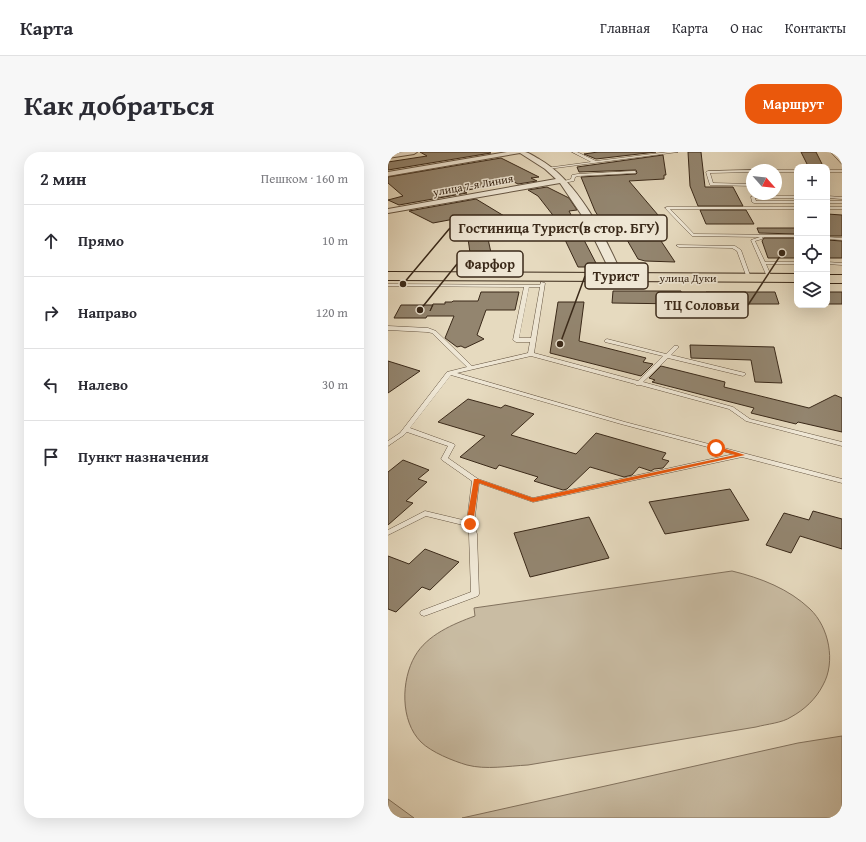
<!DOCTYPE html>
<html lang="ru">
<meta charset="utf-8">
<style>
:root{--surface:#fff;--page:#f7f7f7;--text:#2b2b33;--muted:#7c7c81;--line:#e1e1e2;--accent:#ea580c}
body{margin:0;font-family:"Gentium Book Plus",serif;background:var(--page);color:var(--text)}
.controls{position:absolute;right:12px;top:12px;display:grid;overflow:hidden;border-radius:8px;box-shadow:0 4px 16px #0002}
.controls button{width:36px;height:36px;display:grid;place-items:center;padding:0;border:0;border-bottom:1px solid var(--line);background:var(--surface);color:var(--text);font:20px sans-serif}
.compass{position:absolute;left:358px;top:12px;width:36px;height:36px;border-radius:50%;background:var(--surface);box-shadow:0 4px 16px #0002;rotate:117deg}
.stop{position:absolute;width:12px;height:12px;margin:-9px;border:3px solid #ea580c;border-radius:50%;background:#fff}
.stop.end{background:#ea580c;border-color:#fff;box-shadow:0 1px 4px #0008}
.list{margin:0;padding:0;list-style:none}
h2{display:flex;justify-content:space-between;align-items:center;height:52px;margin:0;padding:0 16px;font-size:17px}
h2 small{font-size:13px;font-weight:400;color:var(--muted)}
.list li{display:grid;grid-template-columns:26px 1fr auto;gap:12px;align-items:center;box-sizing:border-box;height:72px;padding:0 16px;border-top:1px solid var(--line)}
.list b{display:block;font-size:15px;white-space:nowrap}
.list em{font-size:13px;font-style:normal;color:var(--muted)}
.icon{flex:none;width:22px;height:22px;fill:none;stroke:currentColor;stroke-width:2;stroke-linecap:round;stroke-linejoin:round}
.map{position:relative;flex:none;width:454px;height:666px;overflow:hidden;border-radius:16px}
header{display:flex;align-items:center;gap:24px;box-sizing:border-box;height:56px;padding:0 20px;background:var(--surface);border-bottom:1px solid var(--line)}
header strong{font-size:19px}
nav{display:flex;gap:22px;margin-inline-start:auto;font-size:14px}
.intro{display:flex;align-items:center;justify-content:space-between;box-sizing:border-box;height:96px;padding:0 24px}
h1{margin:0;font-size:28px}
.button{padding:10px 18px;border-radius:16px;background:var(--accent);color:#fff;font-size:14px;font-weight:700}
main{display:flex;gap:24px;padding:0 24px}
aside{flex:1;background:var(--surface);border-radius:16px;box-shadow:0 4px 16px #0002}
.map>svg:first-child{display:block}
.green{fill:#c9bca3;stroke:#82725e}
.building{fill:#93856f;stroke:#3a2919}
.lines{fill:none;stroke-linecap:round;stroke-linejoin:round}
.service-casing{stroke:#655542;stroke-width:1}
.minor-casing{stroke:#655542;stroke-width:2}
.primary-casing{stroke:#3a2919;stroke-width:2}
.service{fill:#efe7d5;fill-rule:evenodd}
.minor{fill:#efe7d5;fill-rule:evenodd}
.primary{fill:#e6dabf;fill-rule:evenodd}
.route{fill:#ea580c}
.labels{text-anchor:middle;stroke-width:3;stroke-linejoin:round;paint-order:stroke}
.far-street-label{font-size:11px;fill:#3a2919;stroke:#efe7d5}
.leader{fill:none;stroke:#3a2919;stroke-width:1.5}
.callout-dot{fill:#3a2919;stroke:#efe7d5;stroke-width:1.5}
.callout{fill:#efe7d5;stroke:#3a2919;stroke-width:1.5}
.callout-label{font-size:14px;text-anchor:middle;font-weight:bold;fill:#3a2919}
</style>
<header>
<strong>Карта</strong>
<nav><a>Главная</a><a>Карта</a><a>О нас</a><a>Контакты</a></nav>
</header>
<div class="intro"><h1>Как добраться</h1><a class="button">Маршрут</a></div>
<main>
<aside>
<h2>2 мин<small>Пешком · 160 m</small></h2>
<ul class="list">
<li><svg class="icon" aria-label="ahead" viewBox="0 0 24 24"><path d="M12 20V5M6 11l6-6 6 6"/></svg><div><b>Прямо</b></div><em>10 m</em></li>
<li><svg class="icon" aria-label="right" viewBox="0 0 24 24"><path d="M7 20v-9h11M14 6l5 5-5 5"/></svg><div><b>Направо</b></div><em>120 m</em></li>
<li><svg class="icon" aria-label="left" viewBox="0 0 24 24"><path d="M17 20v-9H6M10 6l-5 5 5 5"/></svg><div><b>Налево</b></div><em>30 m</em></li>
<li><svg class="icon" aria-label="arrive" viewBox="0 0 24 24"><path d="M6 21V4h12l-3 4 3 4H6"/></svg><div><b>Пункт назначения</b></div></li>
</ul>
</aside>
<div class="map">
<svg width="454" height="666" viewBox="0 0 454 666">
<rect width="100%" height="100%" fill="#e6dabf"/>
<filter id="stains"><feTurbulence type="fractalNoise" baseFrequency=".005" numOctaves="4"/><feColorMatrix values="0 0 0 0 .2 0 0 0 0 .09 0 0 0 0 .02 0 0 0 .5 -.17"/></filter>
<radialGradient id="worn" r=".72"><stop offset=".6" stop-color="#630" stop-opacity="0"/><stop offset="1" stop-color="#630" stop-opacity=".3"/></radialGradient>
<!-- green -->
<path class="green" d="M344,419c29,7 57,18 78,38 19,18 26,53 13,76 -7,14 -19,25 -32,32 -9,6 -24,7 -35,10l-228,38c-20,1 -42,5 -61,0 -14,-4 -36,-13 -46,-23 -21,-21 -20,-62 -6,-86 12,-21 38,-32 60,-40l-1,-8z
M454,584v82h-380l336,-75z
M0,647l26,19h-26z"/>
<!-- building -->
<path class="building" d="M32,0h69l2,1 -103,17v-8l39,-6z
M210,0h58l-60,7 -12,-5z
M300,0h13l4,35h28l10,19h-45l-8,-20z
M413,0h15l7,14h-15z
M275,3l3,20h-2v4l-35,2 35,41 -15,1 26,39 -30,-1 -7,-2 -19,-33 -14,1 -10,-16 -14,-34 55,-3 1,-1 -1,-3 -57,2 -2,-5z
M113,6l38,19 -8,1 6,3 -19,3 -6,-3 -49,10 4,2 -68,12 -11,-5 15,-4 -15,-13v-6z
M159,35l22,11 8,12 -8,1 29,56h-20l-21,-44h2l-21,-27 -10,-6z
M88,47l53,32 -42,3 7,33h-22l-7,-50 -32,6 -24,-12z
M312,58h46l8,14h-48z
M439,62l15,1v21h-15z
M369,76h40v6l-38,-1z
M376,86h33v20h-29l-6,-17z
M439,88l15,1v17h-15z
M225,139h68l2,13 -71,-1z
M93,140h38l-4,18h-29l-9,25 7,4 -19,9 -4,-2 -4,1 -12,-9 9,-22h-27l-1,2h-32l7,-13h32l-3,6 3,-7h12v-2h7l1,-1h25z
M318,140h69l4,12h-70z
M439,140h15v12h-15z
M170,150h26l-5,39 67,17 -3,4 10,2 -12,12 -91,-23z
M302,193l84,2 8,36 -27,-1 -4,-22 -60,-2z
M0,209l32,10 -32,22z
M273,214l64,16 -1,5 85,21 26,-13 7,3v34l-44,-10 -2,2 -45,-11 3,-5 -102,-26 3,-2 -6,-2z
M80,247l33,9 4,-3 29,9 -23,21 65,19 20,-21 70,20 -4,6 7,2 -6,7 -9,1 -3,2 -12,-4 -7,8 -8,2 -34,-10 -23,22 -4,1 -29,-9 4,-4 -39,-12 -3,4 -36,-12 25,-21 -47,-14z
M15,308l26,10 -11,9 9,3 -21,19 7,2 -25,22v-53z
M342,337l19,31 -84,14 -16,-32z
M425,359l29,8v30l-42,-13 -9,17 -25,-8 18,-32 25,7z
M201,365l20,41 -79,19 -16,-44z
M37,397l34,13 -29,28 -8,-3 -26,25 -8,-3v-53l21,8z"/>
<g class="lines">
<!-- service casing -->
<g class="service-casing">
<path id="service" d="M184,0h5l19,9 72,-9h10l-130,17 -2,-1 45,-6z
M443,0h4l7,9v3z
M364,18v2l-42,1 3,10 39,1v2l-42,-1 -4,-13 2,-1z
M388,18h21v2h-21z
M439,18h15v2h-15z
M247,19l1,2 -58,3 -3,1 -1,4 -11,2 -2,-1 10,-3 1,-4 6,-1z
M365,44h44v2h-42l1,3h41v2h-43l-2,-1 -1,-5z
M439,44l15,1v2l-15,-1z
M439,49h15v2h-15z
M279,55h130v2h-127l24,25 103,1v2h-35l1,1 -1,1 -7,2 10,21h32v2h-31l6,14 -4,1 -17,-39 9,-3 -68,-1 -26,-27 -1,-1z
M439,55h15v2h-15z
M439,85l15,1v2l-15,-1z
M289,93l58,1 6,4 10,28 -2,1 -2,-1 -10,-27 -5,-3 -53,-1 -2,-1z
M439,110l15,1v2l-15,-1z
M153,130l4,1 -11,70 104,28 25,-25 -58,-14v-2l2,-1 59,15 8,-8h4v2l-7,7 74,18 1,1 -3,2 -75,-18 -25,24 90,25 17,12 92,23v4l-96,-25 -17,-12 -89,-24h-4l-1,-1 -104,-28 -74,17 168,49 217,57v4l-100,-26 -209,45 -54,-19 -5,41 3,10 2,60 -1,2 -51,19 -3,1 -3,-1 -1,-2 1,-2 50,-19 -2,-58 -2,-8 -41,-10 -38,19v-5l37,-19 42,10 5,-40 -30,-21 -1,-1 7,-13 -41,-14 -3,3 -16,11v-5l12,-8 47,-61 20,-5 -35,-34 -5,-1 -39,-2v-4l40,2 8,3 36,35 56,-13 2,-11h-14l-3,-2 11,-53 -136,-1v-2l152,1zM141,135h11l-9,51h-12zM63,223l170,49 113,30 -201,44 -55,-19 -30,-21 7,-13 -1,-1 -44,-16z"/>
</g>
<!-- minor casing -->
<g class="minor-casing">
<path id="minor" d="M14,0h15l-3,2 -26,4v-4z
M119,0c6,0 12,0 18,0 5,1 10,5 14,7 39,22 66,77 84,118l-2,2h-6l-2,-2 -28,-57 -25,-37 -172,30v-4l168,-30 -11,-10 -25,-16 -132,23v-4z"/>
</g>
<!-- primary casing -->
<g class="primary-casing">
<path id="primary" d="M0,120l409,2v8l-409,-2z
M439,123h15v8h-15z"/>
</g>
<!-- service -->
<use href="#service" class="service"/>
<!-- minor -->
<use href="#minor" class="minor"/>
<!-- primary -->
<use href="#primary" class="primary"/>
</g>
<!-- route -->
<path class="route" d="M328,294l29,9 -212,47 -54,-19 -6,41 -3,2 -4,-2 8,-45h4l55,19 202,-43 -21,-6v-2z"/>
<g class="labels">
<!-- far-street labels -->
<g class="far-street-label">
<text transform="translate(85 33) rotate(-10)" y="4">улица 7-я Линия</text>
<text x="300" y="130">улица Дуки</text>
</g>
</g>
<!-- callouts -->
<path class="leader" d="M15 132L62 76M32 158L69 112M172 192L197 124M394 101L360 153"/>
<g class="callout-dot">
<circle cx="15" cy="132" r="4"/>
<circle cx="32" cy="158" r="4"/>
<circle cx="172" cy="192" r="4"/>
<circle cx="394" cy="101" r="4"/>
</g>
<g class="callout">
<rect x="62" y="63" width="217" height="26" rx="4"/>
<rect x="69" y="99" width="66" height="26" rx="4"/>
<rect x="197" y="111" width="63" height="26" rx="4"/>
<rect x="268" y="140" width="92" height="26" rx="4"/>
</g>
<g class="callout-label">
<text x="171" y="81">Гостиница Турист(в стор. БГУ)</text>
<text x="102" y="117">Фарфор</text>
<text x="228" y="129">Турист</text>
<text x="314" y="158">ТЦ Соловьи</text>
</g>
<rect width="100%" height="100%" filter="url(#stains)"/>
<rect width="100%" height="100%" fill="url(#worn)"/>
</svg>
<div class="controls">
<button>+</button>
<button>−</button>
<button><svg class="icon" aria-label="locate" viewBox="0 0 24 24"><circle cx="12" cy="12" r="6"/><path d="M12 2v4M12 18v4M2 12h4M18 12h4"/></svg></button>
<button><svg class="icon" aria-label="layers" viewBox="0 0 24 24"><path d="M12 4l9 5-9 5-9-5zM3 14l9 5 9-5"/></svg></button>
</div>
<svg class="compass" viewBox="-18 -18 36 36"><path d="M0-13l5 13h-10z" fill="#e53935"/><path d="M0 13l5-13h-10z" fill="#7c7c81"/></svg>
<div class="stop" style="left:328px;top:296px"></div>
<div class="stop end" style="left:82px;top:372px"></div>
</div>
</main>
